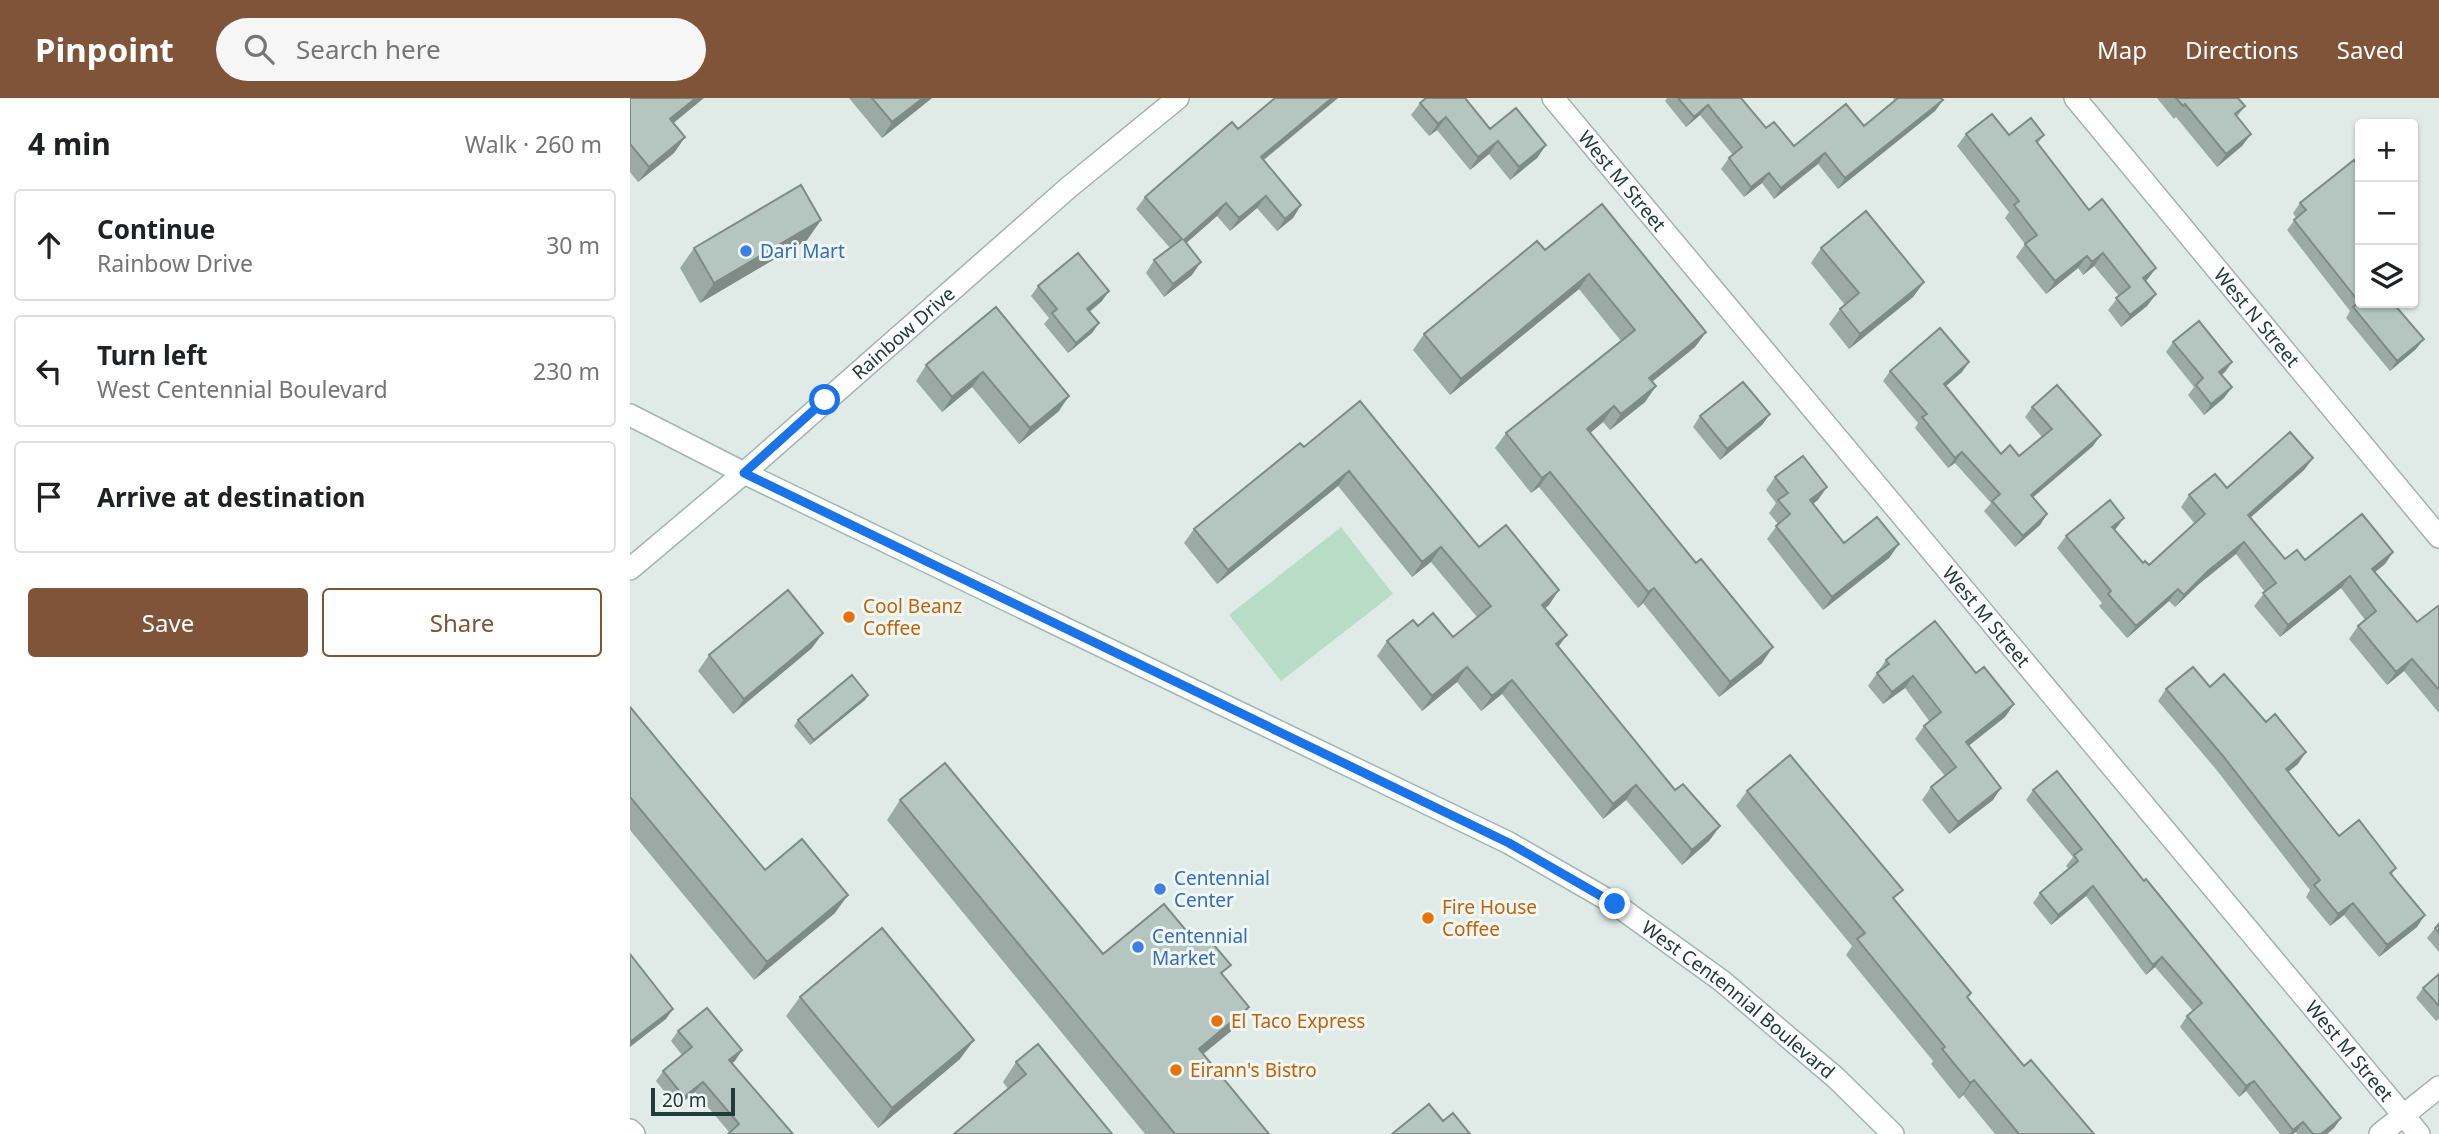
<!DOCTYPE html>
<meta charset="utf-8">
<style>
:root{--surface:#fff;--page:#f6f6f6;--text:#202124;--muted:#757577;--line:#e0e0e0;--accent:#805439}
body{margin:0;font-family:"Noto Sans",sans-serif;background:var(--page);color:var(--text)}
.controls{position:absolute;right:21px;top:21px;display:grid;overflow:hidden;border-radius:7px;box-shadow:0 2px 5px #0004}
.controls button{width:63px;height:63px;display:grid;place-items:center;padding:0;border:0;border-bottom:2px solid var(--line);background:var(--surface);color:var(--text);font:35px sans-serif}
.scale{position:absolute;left:21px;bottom:18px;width:84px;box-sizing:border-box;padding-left:7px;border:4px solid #203c38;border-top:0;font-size:19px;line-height:24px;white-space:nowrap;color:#203c38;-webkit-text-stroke:5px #f0f8f5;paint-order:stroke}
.stop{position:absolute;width:21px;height:21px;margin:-16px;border:5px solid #1a73e8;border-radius:50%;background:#fff}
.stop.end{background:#1a73e8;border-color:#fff;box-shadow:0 2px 7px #0008}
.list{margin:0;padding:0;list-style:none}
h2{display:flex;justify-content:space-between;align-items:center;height:91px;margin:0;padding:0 28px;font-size:30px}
h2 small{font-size:23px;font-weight:400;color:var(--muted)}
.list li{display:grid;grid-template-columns:46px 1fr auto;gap:21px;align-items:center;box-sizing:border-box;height:112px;margin:0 14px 14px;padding:0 14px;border:2px solid var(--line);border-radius:7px}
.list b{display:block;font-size:26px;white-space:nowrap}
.list p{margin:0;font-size:23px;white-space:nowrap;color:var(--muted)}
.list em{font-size:23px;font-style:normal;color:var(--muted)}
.actions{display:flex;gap:14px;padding:21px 28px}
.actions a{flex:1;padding:16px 0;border:2px solid var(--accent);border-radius:7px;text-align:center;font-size:24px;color:var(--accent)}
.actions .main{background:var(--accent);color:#fff}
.icon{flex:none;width:38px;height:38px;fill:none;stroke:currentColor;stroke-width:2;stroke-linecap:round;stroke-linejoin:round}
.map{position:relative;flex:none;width:1809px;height:1036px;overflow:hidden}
header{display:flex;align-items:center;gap:42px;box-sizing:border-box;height:98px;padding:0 35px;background:var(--accent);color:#fff}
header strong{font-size:33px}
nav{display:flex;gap:38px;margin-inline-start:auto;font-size:24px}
.search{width:490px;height:63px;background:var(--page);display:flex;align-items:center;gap:18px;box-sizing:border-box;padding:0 24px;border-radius:38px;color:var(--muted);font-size:26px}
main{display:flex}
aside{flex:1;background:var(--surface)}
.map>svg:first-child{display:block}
.green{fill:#b8ddc7}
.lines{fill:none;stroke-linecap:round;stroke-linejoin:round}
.street-casing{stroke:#a3b3b0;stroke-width:24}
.secondary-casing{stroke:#9eb7b2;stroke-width:24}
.street{stroke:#fff;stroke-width:21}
.secondary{stroke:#fff;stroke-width:21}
.wall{fill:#9caaa6}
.shaded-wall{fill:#7f8b87}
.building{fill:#b5c6c1;stroke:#7f8b87;stroke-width:2}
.route{stroke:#1a73e8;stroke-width:9}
.shop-dot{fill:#3f7fe0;stroke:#f0f8f5;stroke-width:2.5}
.food-dot{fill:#e8710a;stroke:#f0f8f5;stroke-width:2.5}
.labels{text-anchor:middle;stroke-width:6;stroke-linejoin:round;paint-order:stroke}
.street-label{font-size:19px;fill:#203c38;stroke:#f0f8f5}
.shop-label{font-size:19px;fill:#366cbe;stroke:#f0f8f5;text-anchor:start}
.food-label{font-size:19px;fill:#c56008;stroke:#f0f8f5;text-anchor:start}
</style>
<header>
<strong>Pinpoint</strong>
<div class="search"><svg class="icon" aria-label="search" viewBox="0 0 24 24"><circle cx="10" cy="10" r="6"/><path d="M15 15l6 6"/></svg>Search here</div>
<nav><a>Map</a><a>Directions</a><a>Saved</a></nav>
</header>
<main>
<aside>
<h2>4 min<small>Walk · 260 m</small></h2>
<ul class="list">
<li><svg class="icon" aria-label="ahead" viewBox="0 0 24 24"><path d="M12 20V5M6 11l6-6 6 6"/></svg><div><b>Continue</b><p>Rainbow Drive</p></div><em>30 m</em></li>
<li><svg class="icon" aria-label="left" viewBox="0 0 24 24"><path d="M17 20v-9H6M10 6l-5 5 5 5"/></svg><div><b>Turn left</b><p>West Centennial Boulevard</p></div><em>230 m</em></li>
<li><svg class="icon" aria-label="arrive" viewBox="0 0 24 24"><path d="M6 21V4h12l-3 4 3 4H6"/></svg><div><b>Arrive at destination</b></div></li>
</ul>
<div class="actions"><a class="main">Save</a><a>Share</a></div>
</aside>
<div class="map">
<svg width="1809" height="1036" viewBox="0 0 1809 1036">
<rect width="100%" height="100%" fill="#e0ebe8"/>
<!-- green -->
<path class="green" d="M711,429l52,67 -112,87 -52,-66z"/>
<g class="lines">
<!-- street casing -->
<g class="street-casing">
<g id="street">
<path id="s1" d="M923,0l866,1036"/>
<path id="s2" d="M1445,0l364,439"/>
<path id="s3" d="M114,375l324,-285 110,-90"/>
<path d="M0,1032l4,4"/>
<path d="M1750,1036l59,-47"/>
</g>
</g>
<!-- secondary casing -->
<g class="secondary-casing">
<g id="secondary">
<path id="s4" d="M0,317l114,58 765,370 106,61 107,77 114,97 57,56"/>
<path d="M0,471l114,-96"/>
</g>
</g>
<!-- street -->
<use href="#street" class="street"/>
<!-- secondary -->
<use href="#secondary" class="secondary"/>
</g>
<!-- wall -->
<path class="wall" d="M0,0l55,39 -11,16 -36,29 -8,-10z
M219,0h83l-50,40z
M645,0h63l-74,62 37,45 -8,13 -16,13 -20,-23 -27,23 -13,-15 -31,27 6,32 -28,22 -18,-24 8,-13 16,-12 -34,-39 9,-12 93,-68z
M1037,0h74l25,30 28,18 70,-20 31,-25 -2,-3h48l2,2 -8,11 -97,78 -20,-25 -44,35 -12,-16 -18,14 -23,-28 8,-11 4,-3 -33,-40 -14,12 -21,-26z
M1527,0h81l7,8 -8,11 14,17 -9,12 -25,21 -41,-50 -2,2z
M790,5l70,26 56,16 -9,13 -27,22 -21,-26 -19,16 -33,-40 -8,6 -18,-21z
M1336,36l43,1h35l-6,8 51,67 58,70 -1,1 10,13 -9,12 -26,21 -13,-17 11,-14 -25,-30 -11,9 -5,-7 -32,26 -30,-37 9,-13 -20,-26 4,-6 -52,-66z
M1724,62l6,143 56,46 -26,22 -44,-53 4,-7 -63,-81 9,-12 -3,-5 7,-10z
M191,122l-14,20 -107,63 -20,-35 14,-20z
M1191,150l103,34 -11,15 -64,52 -20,-25 11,-15 5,-4 -34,-42z
M915,152l161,82 -11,15 -43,35 4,4 -11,16 -35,28 -7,-8 -13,11 172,230 -43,34 -76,-94 -5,5 -99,-121 -8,6 -36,-45 11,-15 115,-92 -42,-52 -129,106 -37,-45 11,-16z
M408,188l64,15 -12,11 9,11 -7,10 -24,20 -24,-29 5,-6 -18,-22z
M366,209l63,104 -40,33 -47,-57 -30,25 -26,-31 10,-16z
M1543,244l59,20 -7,10 -4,3 11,12 -8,11 -20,17 -16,-20 6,-8 -28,-35z
M1260,273l72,1 -16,14 55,68 18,2 23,-19 -17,-20 7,-10 61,39 -60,51 14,17 -7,11 -25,22 -31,-36 7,-8 -36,-40 -7,5 -33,-40 3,-5 -35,-42z
M730,303l119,146 70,58 -4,3 13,39 117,143 45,36 -11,15 -27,24 -56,-65 -23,19 -101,-125 -21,17 -24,-29 -35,29 -45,-55 10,-15 31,-15 35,11 24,-20 -46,-55 -19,15 -74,-91 -121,98 -33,-41 10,-14 110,-82z
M1140,316l-8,11 -42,35 -27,-33 7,-11z
M1683,360l-9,12 -53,47 34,42 20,1 88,-8 -8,12 -10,8 42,50 22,-15v106l-35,-42 -17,14 -38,-46 9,-13 7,-6 -24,-32 -61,49 -26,-31 11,-14 -29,-38 -37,30 -24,23 -6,-6 -42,37 -28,-32 3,-3 -45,-55 9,-12 49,-6 28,33 6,2 46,-41 -14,-17 8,-12 38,-7z
M1145,379l43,23 -5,3 31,40 55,1 -10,14 -66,52 -56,-71 11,-15 -9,-11 7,-10 -10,-13z
M182,550l-79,66 -35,-43 11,-16z
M1256,562l90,13 38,31 -9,13 -37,29 25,54 -44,34 -27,-34 9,-13 14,-11 -30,-37 9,-13 6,-4 -25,-34 -22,16 -15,-18z
M1580,589l88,77 -10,8 51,64 57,32 -4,6 25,53 -38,30 -35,-42 -14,11 -24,-29 4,-7 -95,-122 -57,-67 8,-12z
M238,597l-3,5 -55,45 -16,-19 4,-6z
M0,609l135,163 70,43 -81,67 -124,-150z
M1403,692l111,91 197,237 -7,10 -7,6h-30l-1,-2 -3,2h-13l-34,-43 -7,6 -59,-70 7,-11 6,-5 -38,-44 -9,8 -60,-79 -35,29 -18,-22 7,-10 29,-24 -3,-3 7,-9 -47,-57z
M1117,693l148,110 73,97 56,68 70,68h-99l-32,-39 -4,4 -28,-35 2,-3 -87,-106 6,-9 -116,-140z
M270,702l203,154 120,21 13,52 -33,27 66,80h-124l-258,-314z
M1809,826v28l-12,-14 8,-10z
M1809,876v45l-3,2 -20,-23 7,-10z
M170,899l160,62 -82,69 -92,-112z
M48,933l57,30 -3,2 61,71 -63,-1 -35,-41 -18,15 -21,-26 7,-10 19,-16 -11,-14z
M386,964l96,72 -104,-45 -5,-7z"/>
<!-- shaded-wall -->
<path class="shaded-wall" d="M66,0h8l-45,37 11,-16z
M293,0h9l-50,40 10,-16z
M702,0h6l-86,71 9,-12z
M1313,2l-8,11 -97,78 7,-11z
M1078,7l-8,10 -14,12 8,-10z
M816,19l-9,13 -8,6 9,-12z
M1621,36l-9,12 -25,21 9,-13z
M55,39l-11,16 -36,29 11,-15z
M868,43l-9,13 -19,16 8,-13z
M916,47l-9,13 -27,22 9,-13z
M1195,55l-7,11 -44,35 7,-11z
M1139,75l-7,10 -18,14 7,-10z
M636,98l-9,12 -27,23 9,-13z
M596,105l-9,13 -42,37 9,-13z
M671,107l-8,13 -16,13 8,-12z
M191,122l-14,20 -107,63 14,-20z
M1473,155l-9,13 -11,9 9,-13z
M1457,158l-9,12 -32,26 9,-13z
M571,164l-9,13 -28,22 9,-13z
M1526,170l-9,12 -13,10 9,-12z
M959,176l-10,15 -129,106 11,-16z
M1294,184l-11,15 -64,52 11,-15z
M479,193l-7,10 -22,18 7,-10z
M1526,196l-9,12 -26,21 9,-12z
M469,225l-7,10 -24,20 8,-10z
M1076,234l-11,15 -57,46 11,-15z
M1794,241l-8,10 -26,22 7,-10z
M1339,264l-7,10 -25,22 7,-10z
M1602,264l-7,10 -13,11 7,-11z
M353,274l-11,15 -30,25 10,-15z
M1026,288l-11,16 -35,28 11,-16z
M1602,289l-8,11 -20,17 7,-11z
M439,298l-10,15 -40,33 11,-16z
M984,308l-11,16 -27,23 11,-16z
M1140,316l-8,11 -42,35 7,-11z
M1471,337l-8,11 -70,60 8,-11z
M1332,354l-7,11 -7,5 7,-10z
M1683,360l-9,12 -64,57 8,-12z
M719,373l-11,15 -121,98 11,-14z
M920,374l-11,15 -8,6 11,-15z
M1197,389l-9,13 -17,13 9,-13z
M1417,416l-7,11 -25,22 8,-11z
M1494,420l-9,12 -3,-3z
M1614,444l-8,12 -37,30 -24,23 9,-12 24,-24z
M1269,446l-10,14 -66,52 9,-13z
M811,449l-10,15 -19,15 10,-15z
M1763,454l-8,12 -21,17 8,-12z
M1720,478l-9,12 -61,49 8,-12z
M1024,490l-11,15 -5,5 10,-16z
M1548,491l-9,12 -42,37 9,-12z
M929,492l-10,15 -17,14 10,-14z
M193,535l-11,15 -79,66 11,-15z
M937,537l-11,15v-6z
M1143,549l-11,16 -43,34 11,-15z
M1782,561l-8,12 -17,14 9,-13z
M837,569l-10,15 -35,29 10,-15z
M1283,578l-8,12 -22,16 9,-12z
M882,582l-10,14 -21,17 11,-15z
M238,597l-3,5 -55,45 4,-5z
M1384,606l-9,13 -48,38 9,-13z
M1676,654l-8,12 -21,17 9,-12z
M1006,687l-10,15 -23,19 10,-15z
M1371,690l-8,12 -44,34 9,-12z
M1090,728l-11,15 -27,24 10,-15z
M1463,788l-7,10 -35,29 7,-10z
M218,797l-13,18 -81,67 13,-18z
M1723,805l-9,12 -14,11 8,-12z
M1795,817l-8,12 -38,30 8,-12z
M1532,859l-7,10 -9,8 7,-10z
M619,909l-13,20 -51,42 14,-20z
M43,911l-7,10 -36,28v-5z
M344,942l-14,19 -82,69 14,-20z
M112,952l-7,11 -13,10 7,-11z
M1344,982l-11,15 -4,4 11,-16z
M1624,983l-8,10 -7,6 7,-11z
M73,984l-8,10 -18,15 7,-10z
M1711,1020l-7,10 -7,6h-6z
M1673,1024l-7,10 -3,2h-3l3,-4z"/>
<!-- building -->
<path class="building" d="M0,0h66l-26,21 15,18 -36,30 -19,-23z
M242,0h51l-31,24z
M645,0h57l-71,59 40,48 -16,14 -19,-23 -27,22 -13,-15 -42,37 17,22 -28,22 -19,-24 28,-21 -37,-42 87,-75 6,7z
M796,0h39l25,31 26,-21 30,37 -27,22 -21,-26 -20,16 -32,-40 -8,7 -18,-21z
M1048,0h63l25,30 8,-6 20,24 52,-42 18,22 34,-28h43l2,2 -98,78 -20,-25 -44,35 -12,-15 -18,14 -22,-29 13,-11 -34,-42 -14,12z
M1546,0h62l7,8 -10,8 16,20 -25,20 -41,-50 -2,2z
M1362,16l17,21 22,-17 13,17 -8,6 53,69 13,-11 54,69 -13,10 13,16 -26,21 -14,-17 14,-11 -27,-34 -11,9 -5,-6 -32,25 -30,-37 12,-9 -23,-30 5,-4 -53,-67z
M1724,62l6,8v135h33l31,36 -27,22 -44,-54 6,-5 -65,-82 12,-10 -6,-7z
M171,87l20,35 -107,63 -20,-35z
M972,106l104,128 -57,46 7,8 -35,28 -7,-8 -27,23 109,134 5,-4 72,88 -43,35 -76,-94 -6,4 -98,-120 -8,6 -36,-45 129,-103 -46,-56 -128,105 -37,-45 113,-93 8,9z
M1236,113l58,71 -64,52 -20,-25 19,-16 -38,-45z
M448,155l31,38 -22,18 12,14 -23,20 -24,-30 5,-4 -19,-23z
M366,209l73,89 -39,32 -47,-56 -31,25 -26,-32z
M1569,223l33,41 -13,10 13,15 -21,17 -15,-19 7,-7 -30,-36z
M1310,230l29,34 -25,22 57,70 9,-9 9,11 33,-27 -20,-22 25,-22 44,50 -70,60 16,19 -24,22 -31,-35 8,-7 -38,-42 -7,6 -33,-41 5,-3 -37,-43z
M1113,284l27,32 -43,35 -27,-33z
M730,303l119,146 27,-22 53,65 -17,15 25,30 -11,9 119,146 8,-6 37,42 -28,24 -56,-65 -23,19 -101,-124 -20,16 -25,-29 -35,29 -45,-55 26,-21 5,6 15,-13 20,24 38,-31 -50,-59 -19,15 -73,-91 -121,99 -34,-41 106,-86 4,4z
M1660,334l23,26 -65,57 37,44 12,-9 8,10 57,-46 31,38 -21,17 45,53 21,-16 1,1v83l-27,-31 -16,13 -38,-46 18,-15 -26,-35 -62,49 -25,-32 13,-10 -32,-41 -36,29 -24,24 -6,-6 -42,37 -28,-32 3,-3 -45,-55 44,-36 14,18 -12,9 31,36 2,-2 4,4 56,-51 -16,-19 26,-21 12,14z
M1173,358l24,31 -17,13 34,43 33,-26 22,27 -67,53 -56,-71 14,-12 -12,-14 10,-7 -13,-16z
M158,492l35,43 -79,66 -35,-44z
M1305,523l41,52 8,-6 30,37 -48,38 35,46 -43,34 -27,-35 25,-20 -32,-41 17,-14 -28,-36 -21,16 -15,-19 12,-9 -3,-4z
M1563,569l17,20 14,-13 42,48 9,-8 31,38 -20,17 53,67 20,-16 37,48 -6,5 35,42 -38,30 -34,-42 -15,11 -24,-29 6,-5 -97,-124 -57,-67z
M222,577l16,20 -54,45 -16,-20z
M0,609l135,163 37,-31 46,56 -81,67 -137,-165z
M1160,657l113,135 -10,8 78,95 -4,4 57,69 7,-6 63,74h-75l-45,-54 -4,3 -28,-34 3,-2 -88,-108 8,-6 -118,-142z
M315,665l158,191 61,-50 29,35 10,-7 28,33 -10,8 28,34 -50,42 70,85h-94l-275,-334z
M1427,673l87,110 2,-2 195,239 -20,16h-8l-10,-12 -10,8 -39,-49 -8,5 -59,-70 15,-13 -40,-46 -9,8 -60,-79 -35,29 -18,-22 38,-32 -4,-6 8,-6 -49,-59z
M1809,826v9l-4,-5z
M252,830l92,112 -82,68 -92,-111z
M0,856l43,55 -43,33z
M1809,876v32l-16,-18z
M77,910l35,42 -13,10 64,74h-65l11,-10 -36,-42 -19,15 -21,-26 29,-24 -14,-16z
M408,946l74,90h-158l72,-60 -10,-12z
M799,1006l14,17 10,-8 17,21h-78z"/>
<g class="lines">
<!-- route -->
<path class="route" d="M195,302l-81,73 765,370 106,61"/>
</g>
<!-- markers -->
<g class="shop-dot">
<circle cx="116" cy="153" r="7"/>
<circle cx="530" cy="791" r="7"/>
<circle cx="508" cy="849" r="7"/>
</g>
<g class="food-dot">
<circle cx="219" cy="519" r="7"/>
<circle cx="798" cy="820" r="7"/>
<circle cx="587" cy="923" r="7"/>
<circle cx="546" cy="972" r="7"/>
</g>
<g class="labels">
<!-- street labels -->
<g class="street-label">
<text dy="7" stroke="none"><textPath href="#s1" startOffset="108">West M Street</textPath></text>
<text dy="7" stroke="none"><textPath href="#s2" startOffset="285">West N Street</textPath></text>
<text dy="7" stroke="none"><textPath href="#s3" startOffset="212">Rainbow Drive</textPath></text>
<text dy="7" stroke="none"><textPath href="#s1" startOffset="676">West M Street</textPath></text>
<text dy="7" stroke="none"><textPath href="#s4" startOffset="1256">West Centennial Boulevard</textPath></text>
<text dy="7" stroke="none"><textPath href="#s1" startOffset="1242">West M Street</textPath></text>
</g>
<!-- shop labels -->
<g class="shop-label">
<text x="130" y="160">Dari Mart</text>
<text x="544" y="787">Centennial<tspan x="544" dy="22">Center</tspan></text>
<text x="522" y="845">Centennial<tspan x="522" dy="22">Market</tspan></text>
</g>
<!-- food labels -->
<g class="food-label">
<text x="233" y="515">Cool Beanz<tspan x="233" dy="22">Coffee</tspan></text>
<text x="812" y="816">Fire House<tspan x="812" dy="22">Coffee</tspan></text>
<text x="601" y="930">El Taco Express</text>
<text x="560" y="979">Eirann's Bistro</text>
</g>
</g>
</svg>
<div class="controls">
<button>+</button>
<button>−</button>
<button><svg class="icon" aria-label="layers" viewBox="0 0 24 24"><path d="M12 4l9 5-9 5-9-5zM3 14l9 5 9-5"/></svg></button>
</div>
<div class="scale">20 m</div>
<div class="stop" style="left:195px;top:302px"></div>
<div class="stop end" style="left:985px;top:806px"></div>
</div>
</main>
